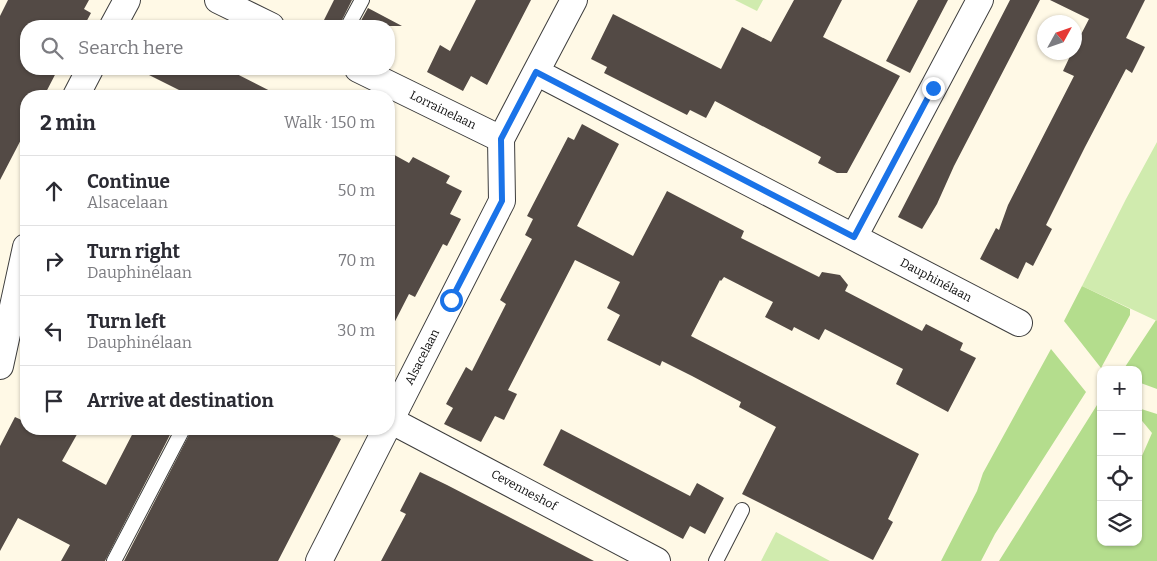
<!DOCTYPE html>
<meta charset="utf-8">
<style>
:root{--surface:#fff;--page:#f7f7f7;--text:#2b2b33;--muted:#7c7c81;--line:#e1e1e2}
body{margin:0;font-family:Bitter,serif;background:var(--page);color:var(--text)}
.controls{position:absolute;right:15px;bottom:15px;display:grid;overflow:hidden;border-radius:10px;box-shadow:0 1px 4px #0004}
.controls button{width:45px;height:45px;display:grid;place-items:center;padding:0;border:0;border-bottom:1px solid var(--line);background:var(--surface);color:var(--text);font:25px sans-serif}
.compass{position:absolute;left:1037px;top:15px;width:45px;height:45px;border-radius:50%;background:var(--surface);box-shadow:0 1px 4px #0004;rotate:50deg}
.stop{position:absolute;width:15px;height:15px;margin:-11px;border:4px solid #1a73e8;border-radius:50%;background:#fff}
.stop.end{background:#1a73e8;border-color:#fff;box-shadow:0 1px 5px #0008}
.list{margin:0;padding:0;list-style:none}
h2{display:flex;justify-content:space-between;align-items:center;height:65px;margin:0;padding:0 20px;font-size:21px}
h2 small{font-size:16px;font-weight:400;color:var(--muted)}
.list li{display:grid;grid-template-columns:32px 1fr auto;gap:15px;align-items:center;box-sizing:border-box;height:70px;padding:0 20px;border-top:1px solid var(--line)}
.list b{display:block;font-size:19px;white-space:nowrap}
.list p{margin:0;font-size:16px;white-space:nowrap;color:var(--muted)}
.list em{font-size:16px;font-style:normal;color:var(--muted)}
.icon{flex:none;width:28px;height:28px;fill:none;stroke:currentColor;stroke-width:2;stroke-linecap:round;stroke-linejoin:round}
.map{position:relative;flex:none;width:1157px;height:561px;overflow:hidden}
.search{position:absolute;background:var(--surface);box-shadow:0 1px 4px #0004;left:20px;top:20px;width:375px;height:55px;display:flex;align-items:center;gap:12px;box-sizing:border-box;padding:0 18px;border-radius:20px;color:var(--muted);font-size:19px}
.panel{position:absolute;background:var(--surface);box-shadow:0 1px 4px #0004;left:20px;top:90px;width:375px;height:345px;border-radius:20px}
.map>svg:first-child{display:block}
.green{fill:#d0ebae}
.forest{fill:#b4dd8d}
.building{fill:#534a45}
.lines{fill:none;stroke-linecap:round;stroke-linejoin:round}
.service-casing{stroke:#3d3d3d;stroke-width:16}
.minor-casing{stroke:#3d3d3d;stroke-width:28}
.service{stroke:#fff;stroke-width:14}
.minor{stroke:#fff;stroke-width:26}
.route{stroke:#1a73e8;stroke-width:6}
.labels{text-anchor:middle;stroke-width:5;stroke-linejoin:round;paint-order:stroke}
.street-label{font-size:12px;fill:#0a0a0a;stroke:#fff}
</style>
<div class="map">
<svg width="1157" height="561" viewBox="0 0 1157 561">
<rect width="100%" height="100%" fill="#fff9e6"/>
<!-- green -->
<path class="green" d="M735,0h28l-6,11z
M1157,142v179l-75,-35 44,-87z
M776,532l54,29h-69z"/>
<!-- forest -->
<path class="forest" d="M1082,286l48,23v6l-29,53 -37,-47z
M1156,320l1,1v68l-19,-7v-12h-15z
M1051,349l35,43 -91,142 -14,27h-40l36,-70 6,-18z
M1097,405l4,4v133h37v-77l14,-32 -14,-17v-8l19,6v147h-158z"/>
<!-- building -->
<path class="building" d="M8,0h81l-5,9 7,4 -7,13h-58v43h32l-14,27h-18v34l-26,50v-164z
M334,0h18l-13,26h-18z
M476,0h55l-44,85 -16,-9 -8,15 -36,-19 13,-27 10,6z
M794,0h48l-19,37 77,39 -53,97h-10l-19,-10 3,-6 -106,-56 -9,17 -16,-8 -3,5 -83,-42 3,-6 -16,-8 22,-45 108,55 21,-42 29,15z
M918,0h30l-38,73 -24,-12z
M1010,0h30l-86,166 -17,38 -15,25 -24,-12z
M1050,0h95l-19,38 19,9 -13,26 -6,-4 -41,78 -39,78 6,4 -19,37 -7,-4 -8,17 -38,-20 16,-31 3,2 9,-25 66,-129 -11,-5 9,-19h2v-4l15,-29z
M368,8l34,18h-44z
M137,69h90l53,27h-94l-3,-4z
M582,124l37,20 -42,82 56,30 34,-65 77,40 -3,7 78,39 3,-5 18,3 8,10 -3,6 77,40 4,-7 37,19 -3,7 16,8 -28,54 -52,-28 7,-15 -78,-40 -6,11 -25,-13 -2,4 -27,-14 8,-15 -49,-25 -3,4 -1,-1 -29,56 228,118 -31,65 5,3 -20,38 -131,-66 34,-67 -37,-20 2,-5 -49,-26 -30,-15 -2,5 -53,-26 13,-25 -13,-7 13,-26 -45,-22 -67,130 9,4 -13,26 -9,-4 -14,26 -37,-18 9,-16 -7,-4 20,-37 6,4 34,-67 -6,-4 32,-61 -7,-4 8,-16 -6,-3 41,-79 6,3z
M389,152l20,11 4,-6 37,19 -4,7 16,8 -12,23 11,5 -14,27 -4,-2 -28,53 -6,-3 -20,39z
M15,417l11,5v7h54l-18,32 44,24 29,-56h38l-68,132h-44l9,-16 -52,-27 -18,33v-105z
M192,429h128l21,10 -63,122h-154z
M561,429l129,67 7,-13 27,15 -19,36 -15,-8 -7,13 -140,-74z
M420,472l27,13 147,76h-213l25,-47 -6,-3z"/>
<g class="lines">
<!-- service casing -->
<g class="service-casing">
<path id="service" d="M348,26l14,-26
M114,561l69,-132
M716,561l26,-51"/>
</g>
<!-- minor casing -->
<g class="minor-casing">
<path id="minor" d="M218,0l53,26
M574,0l-38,72 483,251
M113,26l14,-26
M358,69l143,70
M76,96l14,-27
M854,237l126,-237
M0,366l26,-119
M390,420l267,141
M389,423l113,-222 -1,-62 35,-67
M319,561l67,-132"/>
</g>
<!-- service -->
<use href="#service" class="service"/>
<!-- minor -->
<use href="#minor" class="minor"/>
</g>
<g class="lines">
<!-- route -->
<path class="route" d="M451,300l51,-99 -1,-62 35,-67 318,165 79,-149"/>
</g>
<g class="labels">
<!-- street labels -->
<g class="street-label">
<text transform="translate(443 110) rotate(26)" y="4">Lorrainelaan</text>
<text transform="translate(936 280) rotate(28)" y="4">Dauphinélaan</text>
<text transform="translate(422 357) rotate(-63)" y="4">Alsacelaan</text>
<text transform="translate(524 490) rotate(28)" y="4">Cevenneshof</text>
</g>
</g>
</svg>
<div class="controls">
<button>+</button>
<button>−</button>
<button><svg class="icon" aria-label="locate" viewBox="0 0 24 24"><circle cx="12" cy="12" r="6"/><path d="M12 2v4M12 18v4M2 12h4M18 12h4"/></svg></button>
<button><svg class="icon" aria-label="layers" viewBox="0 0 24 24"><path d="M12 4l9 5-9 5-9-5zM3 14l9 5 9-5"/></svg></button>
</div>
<svg class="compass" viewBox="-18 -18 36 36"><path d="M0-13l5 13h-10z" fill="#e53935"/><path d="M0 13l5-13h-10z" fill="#7c7c81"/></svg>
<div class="stop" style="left:451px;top:300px"></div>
<div class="stop end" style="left:933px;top:88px"></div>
<div class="search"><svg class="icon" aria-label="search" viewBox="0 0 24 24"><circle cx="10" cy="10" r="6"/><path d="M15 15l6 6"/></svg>Search here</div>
<section class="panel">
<h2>2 min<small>Walk · 150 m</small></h2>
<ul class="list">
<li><svg class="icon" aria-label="ahead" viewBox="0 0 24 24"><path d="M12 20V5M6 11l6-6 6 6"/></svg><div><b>Continue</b><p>Alsacelaan</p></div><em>50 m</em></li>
<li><svg class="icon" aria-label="right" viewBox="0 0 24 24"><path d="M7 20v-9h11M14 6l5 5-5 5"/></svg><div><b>Turn right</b><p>Dauphinélaan</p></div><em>70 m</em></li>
<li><svg class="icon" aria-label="left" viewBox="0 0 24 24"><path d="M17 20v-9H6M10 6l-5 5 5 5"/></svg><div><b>Turn left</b><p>Dauphinélaan</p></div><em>30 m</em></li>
<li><svg class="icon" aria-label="arrive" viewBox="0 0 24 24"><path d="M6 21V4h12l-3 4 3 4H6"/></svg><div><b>Arrive at destination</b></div></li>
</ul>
</section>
</div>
